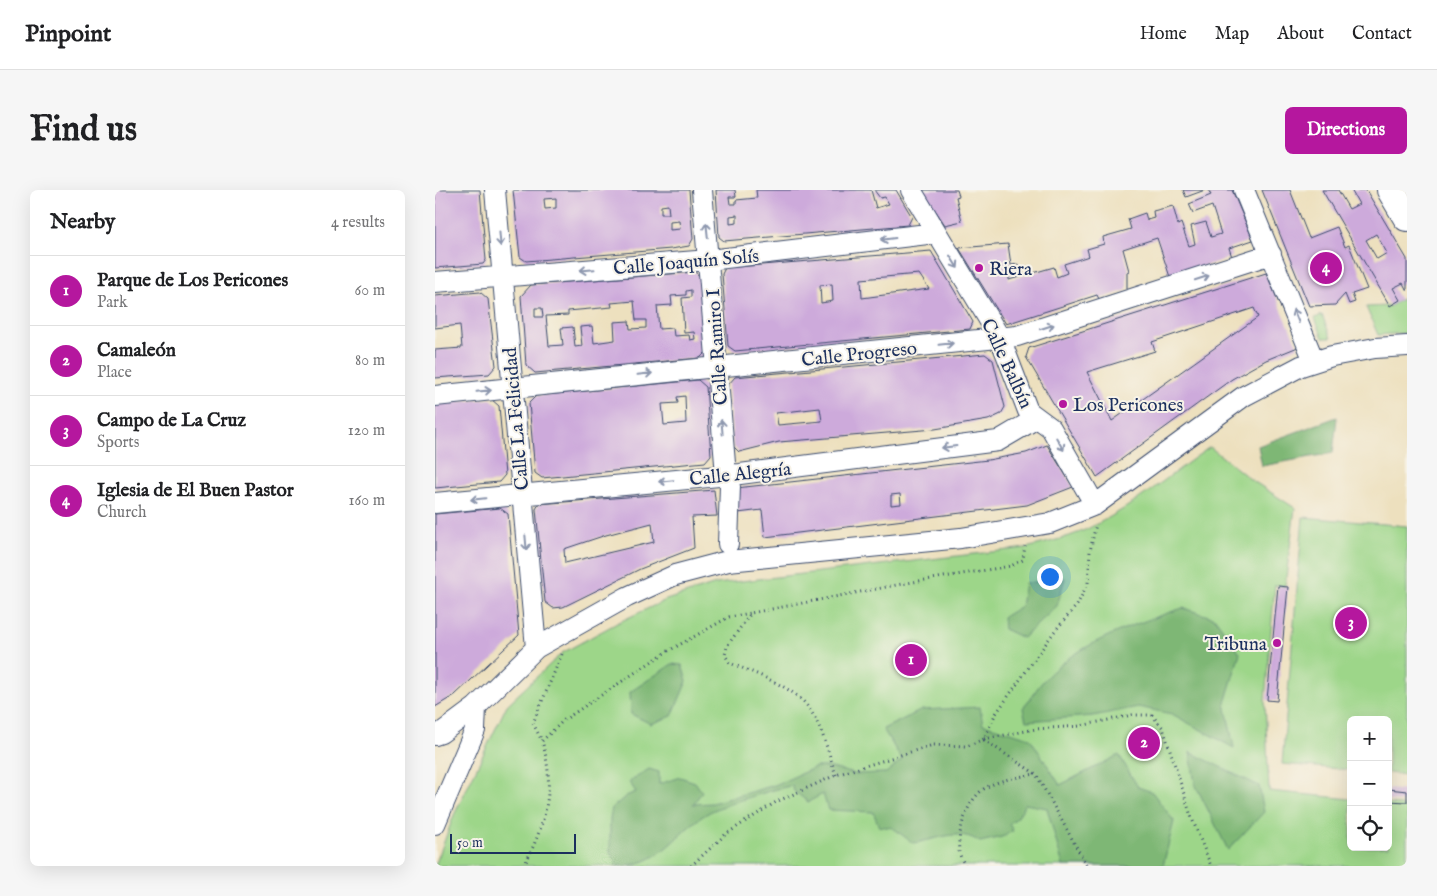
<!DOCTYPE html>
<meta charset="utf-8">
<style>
:root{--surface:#fff;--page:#f6f6f6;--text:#202124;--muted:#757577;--line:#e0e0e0;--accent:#b5179e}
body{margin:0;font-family:"IM FELL English",serif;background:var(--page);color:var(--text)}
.controls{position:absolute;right:15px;bottom:15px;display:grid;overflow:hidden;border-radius:8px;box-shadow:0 5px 20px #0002}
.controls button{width:45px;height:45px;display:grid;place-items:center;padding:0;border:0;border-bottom:1px solid var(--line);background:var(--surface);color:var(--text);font:25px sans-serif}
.scale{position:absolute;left:15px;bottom:12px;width:126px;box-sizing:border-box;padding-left:5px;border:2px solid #1b2f5e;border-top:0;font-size:14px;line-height:18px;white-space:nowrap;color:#1b2f5e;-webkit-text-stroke:4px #f7f3e8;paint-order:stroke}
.you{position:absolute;left:614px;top:386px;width:18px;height:18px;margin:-12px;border:4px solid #fff;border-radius:50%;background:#1a73e8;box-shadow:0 0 0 8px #1a73e833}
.badge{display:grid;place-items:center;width:32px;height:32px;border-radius:50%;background:var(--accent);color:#fff;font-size:16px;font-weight:700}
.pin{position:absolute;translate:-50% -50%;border:2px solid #fff;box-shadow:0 1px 5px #0006}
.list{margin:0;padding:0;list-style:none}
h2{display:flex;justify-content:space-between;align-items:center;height:65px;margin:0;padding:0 20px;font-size:21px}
h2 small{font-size:16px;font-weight:400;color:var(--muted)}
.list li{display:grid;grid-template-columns:32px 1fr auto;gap:15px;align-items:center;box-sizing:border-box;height:70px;padding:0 20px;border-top:1px solid var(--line)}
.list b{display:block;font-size:19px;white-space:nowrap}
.list p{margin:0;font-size:16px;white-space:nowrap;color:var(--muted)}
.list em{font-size:16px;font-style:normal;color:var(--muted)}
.icon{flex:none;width:28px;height:28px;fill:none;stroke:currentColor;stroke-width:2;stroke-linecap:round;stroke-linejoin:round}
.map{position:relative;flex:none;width:972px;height:676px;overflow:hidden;border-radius:8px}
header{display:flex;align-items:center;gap:30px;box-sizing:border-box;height:70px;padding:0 25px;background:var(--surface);border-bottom:1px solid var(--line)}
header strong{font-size:24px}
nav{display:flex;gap:28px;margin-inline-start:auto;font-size:18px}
.intro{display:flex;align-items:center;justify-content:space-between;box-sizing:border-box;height:120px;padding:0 30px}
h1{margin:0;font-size:35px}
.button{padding:12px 22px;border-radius:8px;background:var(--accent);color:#fff;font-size:18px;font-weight:700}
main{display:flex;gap:30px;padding:0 30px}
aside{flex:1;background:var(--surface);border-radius:8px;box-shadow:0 5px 20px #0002}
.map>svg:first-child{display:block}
.green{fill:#9dd689;stroke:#5c8274}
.forest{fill:#7eb775;stroke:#4c736a}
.building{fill:#cdaadb;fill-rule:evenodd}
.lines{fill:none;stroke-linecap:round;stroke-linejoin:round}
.street-casing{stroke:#3a4a6c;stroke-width:22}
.secondary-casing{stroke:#3a4a6c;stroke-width:30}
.path{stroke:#3a4a6c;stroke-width:3;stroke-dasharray:1 4;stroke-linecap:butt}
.street{stroke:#fff;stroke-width:20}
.secondary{stroke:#fff;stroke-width:28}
.oneway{stroke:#8d97ae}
.poi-dot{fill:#b5179e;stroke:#f7f3e8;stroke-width:2}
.labels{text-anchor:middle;stroke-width:4;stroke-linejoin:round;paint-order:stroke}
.street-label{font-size:19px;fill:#1b2f5e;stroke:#f7f3e8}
.poi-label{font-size:19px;fill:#1b2f5e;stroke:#f7f3e8;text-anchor:start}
</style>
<header>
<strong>Pinpoint</strong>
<nav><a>Home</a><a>Map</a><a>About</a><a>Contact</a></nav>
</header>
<div class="intro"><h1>Find us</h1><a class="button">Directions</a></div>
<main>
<aside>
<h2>Nearby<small>4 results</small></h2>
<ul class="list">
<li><span class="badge">1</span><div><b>Parque de Los Pericones</b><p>Park</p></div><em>60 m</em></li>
<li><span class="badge">2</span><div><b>Camaleón</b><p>Place</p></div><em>80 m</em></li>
<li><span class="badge">3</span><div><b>Campo de La Cruz</b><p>Sports</p></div><em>120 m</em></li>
<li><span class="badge">4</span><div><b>Iglesia de El Buen Pastor</b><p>Church</p></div><em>160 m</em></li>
</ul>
</aside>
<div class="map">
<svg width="972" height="676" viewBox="0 0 972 676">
<rect width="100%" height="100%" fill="#f7f3e8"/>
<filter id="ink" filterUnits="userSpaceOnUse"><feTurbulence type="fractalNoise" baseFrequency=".02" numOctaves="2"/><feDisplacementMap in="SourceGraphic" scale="10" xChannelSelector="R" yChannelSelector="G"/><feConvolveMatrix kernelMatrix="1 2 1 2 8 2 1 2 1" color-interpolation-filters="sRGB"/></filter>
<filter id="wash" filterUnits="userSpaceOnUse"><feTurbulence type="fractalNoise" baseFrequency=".0096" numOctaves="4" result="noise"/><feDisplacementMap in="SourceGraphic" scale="20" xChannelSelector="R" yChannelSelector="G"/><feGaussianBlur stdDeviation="1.12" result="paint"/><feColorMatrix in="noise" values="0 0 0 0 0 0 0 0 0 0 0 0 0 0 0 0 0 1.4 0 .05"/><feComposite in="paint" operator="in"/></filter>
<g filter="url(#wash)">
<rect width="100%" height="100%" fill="#ede0be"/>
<!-- green -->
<path class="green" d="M972,106v37l-29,2 -12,-28 24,-1z
M887,125l9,23h-8l-8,-20z
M775,257l40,32 45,29 -10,78 -10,-1 -10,115 4,91 82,8v48h37v-43l13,1 6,5v56h-972l19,-51 53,-110 55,-52 55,-30 49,-23 50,-16 310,-36c23,-6 47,-11 69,-23 41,-20 77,-52 115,-78z
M868,327l104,9v249l-19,-2v-53h-37v50l-69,-6z"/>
<!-- forest -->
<path class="forest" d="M902,227l-4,36 -71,13 -4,-20z
M630,388l-8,28 -34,32 -19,-9 -1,-12 18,-11 4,-23z
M748,418l32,10 25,35 -15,50 9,45 -62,-34 -34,-7 -45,9 -67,5 -3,-13c7,-9 13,-19 21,-28 33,-37 93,-57 139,-72z
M237,474l10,1 5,16 -15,35 -21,8 -20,-10 -1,-22z
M545,517l3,17 47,14 30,47 59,-30 19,32 14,5 22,29 -11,45h-100l-16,-58 -22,-4 -7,13 -9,7 4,7 -11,6 -22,5c-23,-15 -42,-2 -67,1l-20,-15 -14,-2 -6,-14 -45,-2 -5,-16 -15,8 -14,-11 -2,-5c-10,0 -75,21 -84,27 -33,19 -45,53 -91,53l-7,-14v-34l2,-10 14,-12 10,-4 -7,-10 20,-13 10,3v12l21,-7 15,5 7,10 -9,12 19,-1 63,-18 41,-18h12l27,7 31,-1 16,-13 -19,-31 39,-19z
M755,562l69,34 5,26 -36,38 -33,-66z"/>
<g id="blocks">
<!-- building -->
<path class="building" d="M0,0h45l6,70 -3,4 -48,4z
M78,0h176l4,49 -4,7 -18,3 -145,12 -6,-4zM121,8v10l-11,1 -1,-10zM233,15l1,9h-8v-8zM244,31l1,8 -10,1v-8z
M281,0h19l1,7h-7l1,7h6v-4l21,-2 -1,-8h115l5,18 13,-4 -4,-7 -5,1 -6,-8h22l16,27 -4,8 -184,16 -5,-4zM302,25v8l-7,1v-8z
M487,0h35l2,6 -3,1 6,24 -17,4z
M748,0h22l-19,7z
M773,0h24l21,50 -24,8 3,9 -62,20 -13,-39 -34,11 6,22 -2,1v18l-28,9 -2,-4 -91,29 -47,-76 49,-4 3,21 7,-1 1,10 -10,1v5l45,-13 3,10 10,-4 -3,-9 25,-8 -2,-7 17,-5 -1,-7 28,-8 -3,-10 17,-6 2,7 7,-2 -1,-7 20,-5 5,19 3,-2 8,23 6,-2 -4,-18 15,-4 5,15 10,-3 -9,-28 -19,7 -4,-9 22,-9z
M827,0h28l19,48 28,-11 8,20 4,-2 18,44 -15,5 3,8 -6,2 -4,-10 -10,11 -26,1z
M887,0h16l11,19 10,-5 -8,-14h15l41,69v32l-4,-8 -10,5 7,12 -10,6zM941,44l11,19 -10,6 -11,-19z
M496,61l42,71 -3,7 -235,22 -7,-5 -6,-72 3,-6zM484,84l10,15 -67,9 -1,-19zM397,94l1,17 -12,2 -1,-18z
M260,82l8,7 5,71 -8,8 -165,15 -9,-8 -5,-69 10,-11zM256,100v7l-9,1 2,35 10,-1 1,7 -5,1 -1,-5 -15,1 -1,-8 -14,1 -2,-23 15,-1 -1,-9 15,-1v-4zM199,111l2,19h10v8l-16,1 -1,-8 -15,1 1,18 -21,3 -2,-17 -12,1 2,19 -7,1 -2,-20 -12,1 2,17 -14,1 -3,-30 22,-1v-4l44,-4 -1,-4zM100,118h7l1,9h-8z
M831,83l32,74 -32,13 -34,19 -135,98 -71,-120 3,-9zM819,118l4,9 -146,104 -25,-49 68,-21 -3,-9z
M45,102l8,7 8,67 -7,8 -54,4v-28l27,-2 -2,-23 -25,3v-32z
M550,164l8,6 12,47 -4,7 -13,6 -53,9 -156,13 -40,10 -6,-6 -5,-61 7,-8zM385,218l2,13 -44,4 -2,-12z
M263,190l8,7 5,68 -6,7 -163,16 -7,-5 -6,-70 7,-7zM250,206l1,27 -22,2 -2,-21 16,-1 -1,-6z
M56,209l8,7 6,69 -6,7 -64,6v-84z
M612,255l26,42 -46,18 -262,32 -3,-27 -24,3 -2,-25 252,-28 38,-7zM465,304l1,10 -10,1v-10z
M279,300l3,26 -25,1 2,31 -54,21 -77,38 -10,1 -8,-6 -9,-93 3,-5zM217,333l2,19 -89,21 -1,-14 42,-14z
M65,318l8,6 11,121 -64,60 -20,12v-193z
M843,396l10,1 -11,114 -10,-1z
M953,599l19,2v11l-19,-1z"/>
</g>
</g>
<g filter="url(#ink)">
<use href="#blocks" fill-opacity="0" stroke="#3a4a6c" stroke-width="1"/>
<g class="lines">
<!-- street casing -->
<g class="street-casing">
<path id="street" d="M60,0l41,458
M267,0l24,285
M476,0l89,148 28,73 23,17 44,77
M809,0l70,171
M0,92l274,-22 227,-27
M0,206l582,-60 254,-82
M0,313l305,-29 258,-33 39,-23
M293,354l2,-58
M0,545l6,-2 35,-26 60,-59 91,-51 48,-22 53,-14 233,-23 89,-15 45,-18 149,-109 57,-30 31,-10 43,-8 32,-2
M0,634l40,-94 1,-23"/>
</g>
<!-- secondary casing -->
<g class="secondary-casing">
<path id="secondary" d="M956,0l16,27"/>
</g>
<!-- path -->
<path class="path" d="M127,464l-29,69 9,18 22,-21 99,-66 66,-37 22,-4
M549,549l52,-10 44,-3 52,-11h20l11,13 28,88 20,50
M549,550l52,34 51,92
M401,585c-8,-23 -14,-49 -28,-68 -15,-21 -55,-34 -78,-44l-5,-8 2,-9 24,-33 156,-30 104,-17 12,-6 2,-14
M89,676c22,-44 32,-78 18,-125
M256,676l35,-32 50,-32 60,-27 97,-30 34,1 17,-7 11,-24 59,-83 23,-27 11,-22 2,-32 6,-27
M530,676c-2,-4 -5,-10 -6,-14 -2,-21 9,-55 28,-65 15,-8 32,-10 48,-13"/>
<!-- street -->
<use href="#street" class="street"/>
<!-- secondary -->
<use href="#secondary" class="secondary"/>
</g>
<!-- one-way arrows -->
<defs><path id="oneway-shaft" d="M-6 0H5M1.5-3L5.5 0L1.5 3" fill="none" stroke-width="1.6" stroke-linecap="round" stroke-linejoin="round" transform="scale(1.25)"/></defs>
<g class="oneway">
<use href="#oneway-shaft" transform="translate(272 40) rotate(-96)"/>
<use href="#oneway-shaft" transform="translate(65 49) rotate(85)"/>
<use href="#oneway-shaft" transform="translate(453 49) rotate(173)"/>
<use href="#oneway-shaft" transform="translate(519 72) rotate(58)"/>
<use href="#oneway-shaft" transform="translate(152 80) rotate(175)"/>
<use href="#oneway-shaft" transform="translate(767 88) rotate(-18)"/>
<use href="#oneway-shaft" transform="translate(861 126) rotate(-112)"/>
<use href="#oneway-shaft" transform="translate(612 137) rotate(-18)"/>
<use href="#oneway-shaft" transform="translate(511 154) rotate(-6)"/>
<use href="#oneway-shaft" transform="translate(210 184) rotate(-6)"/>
<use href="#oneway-shaft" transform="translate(49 201) rotate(-6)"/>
<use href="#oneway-shaft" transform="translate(287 237) rotate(-95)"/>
<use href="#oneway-shaft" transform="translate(625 254) rotate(60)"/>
<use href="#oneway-shaft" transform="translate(514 257) rotate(173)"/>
<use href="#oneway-shaft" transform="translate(231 291) rotate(174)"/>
<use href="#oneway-shaft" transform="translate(43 309) rotate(174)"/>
<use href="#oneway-shaft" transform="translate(91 353) rotate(85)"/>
</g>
</g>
<!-- markers -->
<g class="poi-dot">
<circle cx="544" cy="78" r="5"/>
<circle cx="628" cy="214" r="5"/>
<circle cx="842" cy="453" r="5"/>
</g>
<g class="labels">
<!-- street labels -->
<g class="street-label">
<text transform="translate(251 71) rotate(-5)" y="7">Calle Joaquín Solís</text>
<text transform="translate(281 157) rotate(-94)" y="7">Calle Ramiro I</text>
<text transform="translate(424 163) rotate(-6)" y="7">Calle Progreso</text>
<text transform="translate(573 173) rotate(65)" y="7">Calle Balbín</text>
<text transform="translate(80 229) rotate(-95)" y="7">Calle La Felicidad</text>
<text transform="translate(305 283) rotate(-6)" y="7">Calle Alegría</text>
</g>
<!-- poi labels -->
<g class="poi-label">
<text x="554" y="85">Riera</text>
<text x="638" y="221">Los Pericones</text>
<text x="832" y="460" text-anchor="end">Tribuna</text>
</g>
</g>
</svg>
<div class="controls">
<button>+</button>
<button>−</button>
<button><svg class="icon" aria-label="locate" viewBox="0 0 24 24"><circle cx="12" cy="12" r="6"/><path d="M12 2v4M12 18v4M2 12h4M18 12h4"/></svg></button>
</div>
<div class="scale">50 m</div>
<div class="you"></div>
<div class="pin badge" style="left:476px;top:470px">1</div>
<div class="pin badge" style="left:709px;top:553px">2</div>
<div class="pin badge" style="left:916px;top:433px">3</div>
<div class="pin badge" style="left:891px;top:78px">4</div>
</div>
</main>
